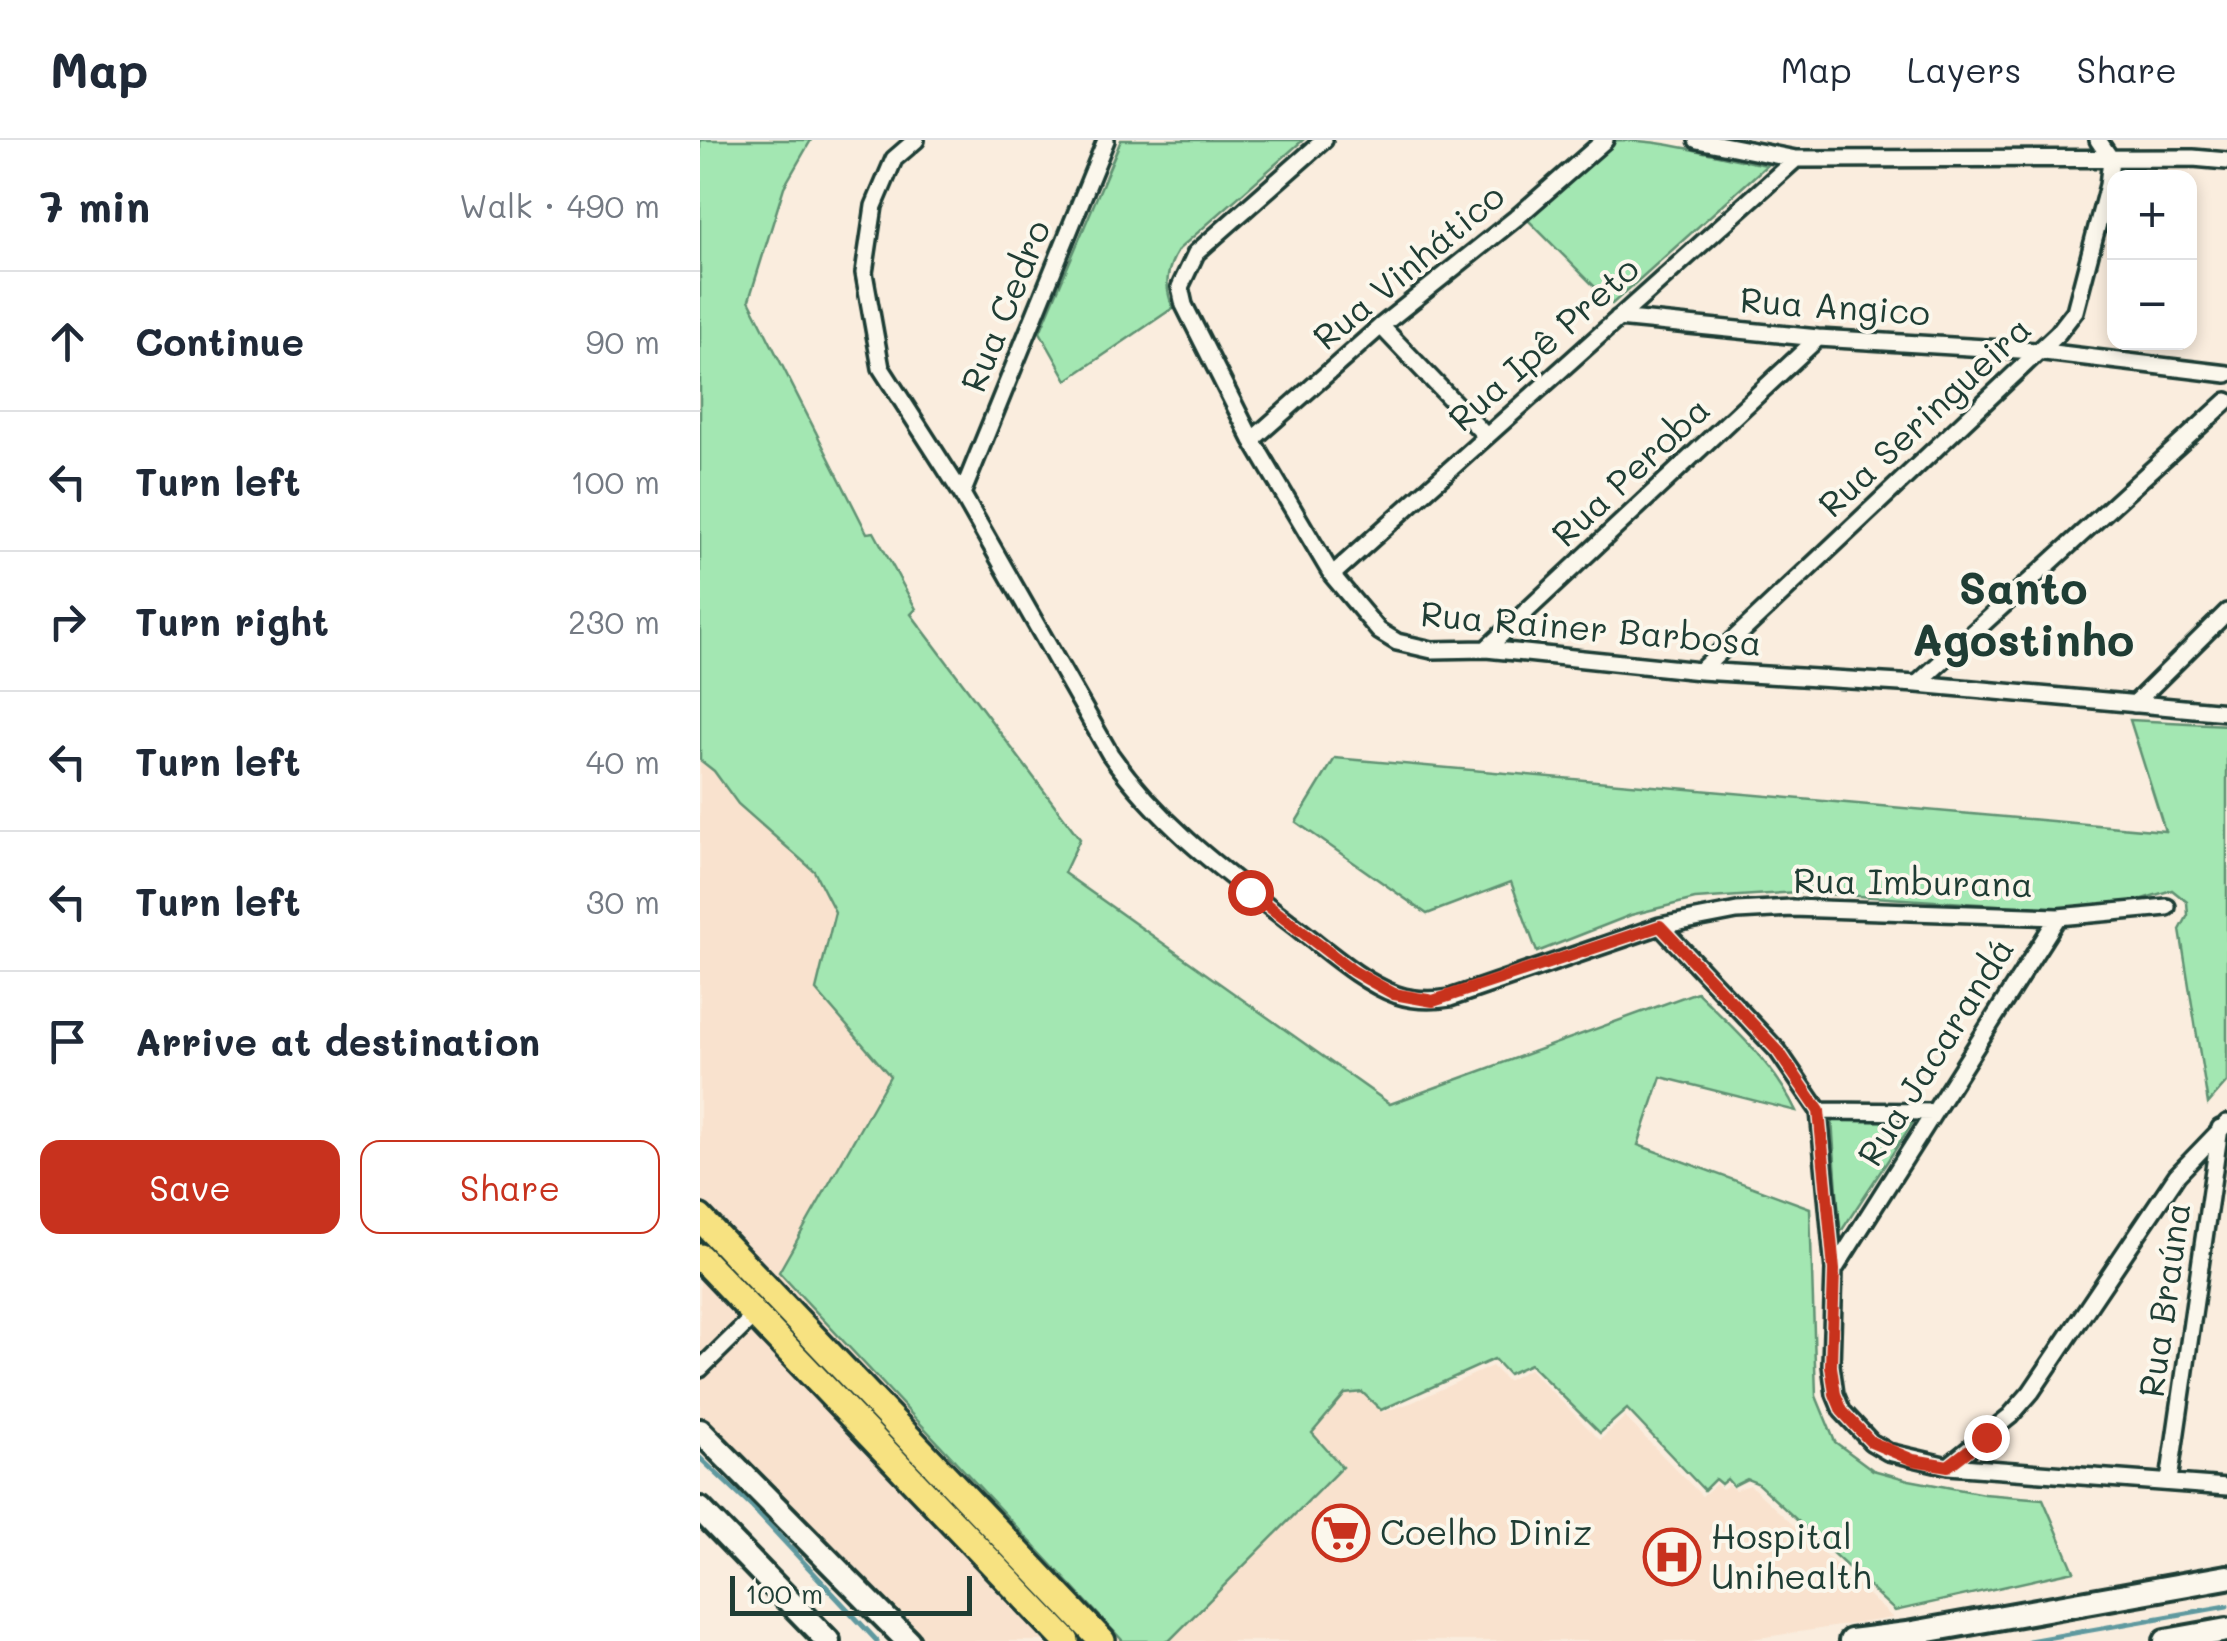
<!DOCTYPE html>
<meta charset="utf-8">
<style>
:root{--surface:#fff;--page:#f6f6f7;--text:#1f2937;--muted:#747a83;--line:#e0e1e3;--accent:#c8321e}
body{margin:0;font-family:Mali,sans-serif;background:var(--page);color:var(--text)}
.controls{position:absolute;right:30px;top:30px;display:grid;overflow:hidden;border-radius:20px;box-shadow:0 5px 15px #0003}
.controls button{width:90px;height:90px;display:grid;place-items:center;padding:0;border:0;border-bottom:2px solid var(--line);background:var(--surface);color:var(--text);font:50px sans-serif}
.scale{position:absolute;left:30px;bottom:25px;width:242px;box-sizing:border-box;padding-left:10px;border:5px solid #1f3d34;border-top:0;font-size:28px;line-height:35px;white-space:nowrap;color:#1f3d34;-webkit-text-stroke:8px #fbf7ec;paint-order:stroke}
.stop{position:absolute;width:30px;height:30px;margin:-22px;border:8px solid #c8321e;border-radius:50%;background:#fff}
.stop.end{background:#c8321e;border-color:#fff;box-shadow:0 2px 10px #0008}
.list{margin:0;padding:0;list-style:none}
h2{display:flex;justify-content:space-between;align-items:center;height:130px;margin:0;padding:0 40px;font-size:42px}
h2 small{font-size:32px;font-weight:400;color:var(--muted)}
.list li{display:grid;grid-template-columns:65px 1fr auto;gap:30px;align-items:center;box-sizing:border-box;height:140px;padding:0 40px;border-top:2px solid var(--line)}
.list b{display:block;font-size:38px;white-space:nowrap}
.list em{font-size:32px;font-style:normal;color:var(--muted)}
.actions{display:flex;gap:20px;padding:30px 40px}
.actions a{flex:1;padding:22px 0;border:2px solid var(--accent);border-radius:20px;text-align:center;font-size:35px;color:var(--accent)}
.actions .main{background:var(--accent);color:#fff}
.icon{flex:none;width:55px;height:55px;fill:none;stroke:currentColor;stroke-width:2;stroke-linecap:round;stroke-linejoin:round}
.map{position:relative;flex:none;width:1527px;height:1501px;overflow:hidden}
header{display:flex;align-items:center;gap:60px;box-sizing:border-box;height:140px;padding:0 50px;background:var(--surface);border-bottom:2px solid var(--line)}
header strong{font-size:48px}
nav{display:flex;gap:55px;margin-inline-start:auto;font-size:35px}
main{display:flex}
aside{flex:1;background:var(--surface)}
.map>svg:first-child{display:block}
.built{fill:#f9e2ce}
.green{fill:#a3e7b2;stroke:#619273;stroke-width:2.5}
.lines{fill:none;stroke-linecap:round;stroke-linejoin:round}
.stream{stroke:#5f999f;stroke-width:5}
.street-casing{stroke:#1f3d34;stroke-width:22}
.secondary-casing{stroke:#1f3d34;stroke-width:30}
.primary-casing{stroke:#1f3d34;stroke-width:32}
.street{stroke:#fbf7ec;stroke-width:15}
.secondary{stroke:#fbf7ec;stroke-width:22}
.primary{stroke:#f7e281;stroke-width:25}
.route{stroke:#c8321e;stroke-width:12}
.labels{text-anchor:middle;stroke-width:8;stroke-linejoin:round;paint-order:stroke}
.street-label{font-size:35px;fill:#1f3d34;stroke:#fbf7ec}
.poi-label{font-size:35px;fill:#1f3d34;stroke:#fbf7ec;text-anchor:start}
.district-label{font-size:45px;font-weight:bold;fill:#1f3d34;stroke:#fbf7ec}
</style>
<header>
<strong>Map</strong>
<nav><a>Map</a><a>Layers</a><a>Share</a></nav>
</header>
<main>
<aside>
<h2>7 min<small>Walk · 490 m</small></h2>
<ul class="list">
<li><svg class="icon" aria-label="ahead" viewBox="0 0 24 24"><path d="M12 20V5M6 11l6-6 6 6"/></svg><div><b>Continue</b></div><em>90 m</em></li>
<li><svg class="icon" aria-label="left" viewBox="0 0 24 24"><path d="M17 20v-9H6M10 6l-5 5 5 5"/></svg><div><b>Turn left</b></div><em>100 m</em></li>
<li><svg class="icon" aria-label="right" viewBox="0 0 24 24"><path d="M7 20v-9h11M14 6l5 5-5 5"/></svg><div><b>Turn right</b></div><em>230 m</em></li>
<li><svg class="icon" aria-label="left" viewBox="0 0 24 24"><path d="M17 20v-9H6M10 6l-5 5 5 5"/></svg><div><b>Turn left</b></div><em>40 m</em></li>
<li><svg class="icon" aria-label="left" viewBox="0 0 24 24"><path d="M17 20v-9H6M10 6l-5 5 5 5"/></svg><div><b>Turn left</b></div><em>30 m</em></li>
<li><svg class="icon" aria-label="arrive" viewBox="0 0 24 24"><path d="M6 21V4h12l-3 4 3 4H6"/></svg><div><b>Arrive at destination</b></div></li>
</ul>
<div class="actions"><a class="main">Save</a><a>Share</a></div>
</aside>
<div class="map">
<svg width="1527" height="1501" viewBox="0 0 1527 1501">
<rect width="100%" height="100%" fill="#faedde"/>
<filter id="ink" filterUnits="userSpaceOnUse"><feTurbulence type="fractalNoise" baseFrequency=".01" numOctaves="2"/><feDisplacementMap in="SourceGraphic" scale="20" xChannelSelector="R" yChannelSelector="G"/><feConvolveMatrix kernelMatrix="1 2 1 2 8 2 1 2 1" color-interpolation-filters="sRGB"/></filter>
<g filter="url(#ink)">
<!-- built -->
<path class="built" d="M0,620l14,11 24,33 76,67 21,41 -19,78 74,86 -110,196 343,369h-212l-211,-212z
M792,1226l15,15 22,-12 71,71 25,-23 77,79 14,-12 6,5 6,-4 7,5 15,-5 143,133 -155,23h-569l173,-174 -30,-34 33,-39 17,-2 21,20 30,-10z"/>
<!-- green -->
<path class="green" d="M0,0h111l-27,47 -35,113 118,233 7,-1 42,77 -5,5 169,225 -16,34 326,231 307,-112c36,36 78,73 99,119l-135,-34 -23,68 172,63 6,188 19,46 38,28 36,10 75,14 59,5 31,72 -179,40 -138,-128 -10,-4 -14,7 -6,-7 -6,5 -6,-5 -11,11 -77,-81 -27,24 -70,-69 -22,10 -14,-15 -113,51 -19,-18 -17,2 -33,39 30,34 -173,174h-46l-344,-369 111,-196 -74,-86 19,-78 -21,-41 -76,-67 -24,-33 -14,-11z
M421,0h182l-124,109c-13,20 -15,37 -6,59l-106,72 -27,-48z
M917,0c51,0 100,17 150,25l-155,139 -87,-87z
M1430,580l97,5v357l-19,22 -28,-174 8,-15 -1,-13 -15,-12 -43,13 -72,6 -260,-17 -102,7 -64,16 -94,37 -26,-70 -84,32 -131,-92 39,-64 830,73z
M1132,980l82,1 -74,112z"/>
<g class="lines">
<!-- stream -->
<path class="stream" d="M0,1318l53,50 124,133
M1329,1501l198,-35"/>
<!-- street casing -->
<g class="street-casing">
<path id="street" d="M216,0l-22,19 -20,47 -10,67 17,95 81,126 148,260c53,75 120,122 191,177 30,23 61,51 96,64 18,6 35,6 53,3l210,-72 118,125 41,60 15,159 -3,95 4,29 7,17 29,31 17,10 60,14 279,21
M624,0l-128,113 -16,34 4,18 68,135 80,135 47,56 18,11 35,8 54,-1 214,22 217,13 310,28
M997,0l99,19 397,-1 34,3
M918,178l200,20 218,13 191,23
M681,186l105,110
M552,300l129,-114 135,-108 89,-78
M262,354l144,-354
M632,435l464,-416
M786,509l332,-311
M1000,531l358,-338 17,-22 33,-126 3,-26 -13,-19
M1217,544l310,-283
M1434,564l93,-92
M960,786l77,-15 55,-3 266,9 109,-10
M1119,971l115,1
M1134,1130l224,-353
M0,1229l55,-54
M1248,1326l62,-50 21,-24 146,-217 50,-52
M1469,1341l51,-353"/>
</g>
<!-- secondary casing -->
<g class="secondary-casing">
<path id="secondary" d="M0,1291l208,210
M0,1369l128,132
M1151,1501l56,-7 320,-57
M1466,1501l61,-11"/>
</g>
<!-- primary casing -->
<g class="primary-casing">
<path id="primary" d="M0,1078l402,423
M0,1117l366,384"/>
</g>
<!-- street -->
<use href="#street" class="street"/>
<!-- secondary -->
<use href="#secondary" class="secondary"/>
<!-- primary -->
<use href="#primary" class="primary"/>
</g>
</g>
<g class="lines" filter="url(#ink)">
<!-- route -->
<path class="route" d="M550,752l103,79 41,23 39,7 227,-75 118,125 41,60 15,159 -3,96 4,28 7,17 29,31 42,18 35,6 38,-29"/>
</g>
<!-- icons -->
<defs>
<g id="supermarket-ring" transform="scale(2.875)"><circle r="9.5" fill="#fbf7ec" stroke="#c8321e" stroke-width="1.5"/><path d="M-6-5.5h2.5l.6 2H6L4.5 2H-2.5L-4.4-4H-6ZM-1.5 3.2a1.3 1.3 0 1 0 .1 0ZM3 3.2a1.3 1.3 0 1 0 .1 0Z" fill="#c8321e"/></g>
<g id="hospital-ring" transform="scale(2.875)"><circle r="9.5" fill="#fbf7ec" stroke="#c8321e" stroke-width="1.5"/><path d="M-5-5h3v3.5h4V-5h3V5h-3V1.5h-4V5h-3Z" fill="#c8321e"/></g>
</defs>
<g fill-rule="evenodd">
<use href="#supermarket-ring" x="641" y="1393"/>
<use href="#hospital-ring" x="972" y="1417"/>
</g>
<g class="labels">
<!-- street labels -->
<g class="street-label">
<text transform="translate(709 127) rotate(-40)" y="12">Rua Vinhático</text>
<text transform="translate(306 166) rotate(-68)" y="12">Rua Cedro</text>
<text transform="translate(1135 167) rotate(4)" y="12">Rua Angico</text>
<text transform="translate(844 204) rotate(-42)" y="12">Rua Ipê Preto</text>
<text transform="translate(1225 277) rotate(-43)" y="12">Rua Seringueira</text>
<text transform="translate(931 332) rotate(-43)" y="12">Rua Peroba</text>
<text transform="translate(891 489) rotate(5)" y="12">Rua Rainer Barbosa</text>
<text transform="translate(1213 743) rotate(1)" y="12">Rua Imburana</text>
<text transform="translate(1236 912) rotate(-58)" y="12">Rua Jacarandá</text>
<text transform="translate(1465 1160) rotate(-82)" y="12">Rua Braúna</text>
</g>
<!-- poi labels -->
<g class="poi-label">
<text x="680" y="1405">Coelho Diniz</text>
<text x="1011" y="1409">Hospital<tspan x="1011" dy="40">Unihealth</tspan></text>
</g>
<!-- district labels -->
<g class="district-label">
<text x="1323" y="464">Santo<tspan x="1323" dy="52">Agostinho</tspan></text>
</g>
</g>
</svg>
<div class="controls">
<button>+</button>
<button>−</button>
</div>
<div class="scale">100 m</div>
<div class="stop" style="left:550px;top:752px"></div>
<div class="stop end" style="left:1286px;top:1297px"></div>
</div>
</main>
